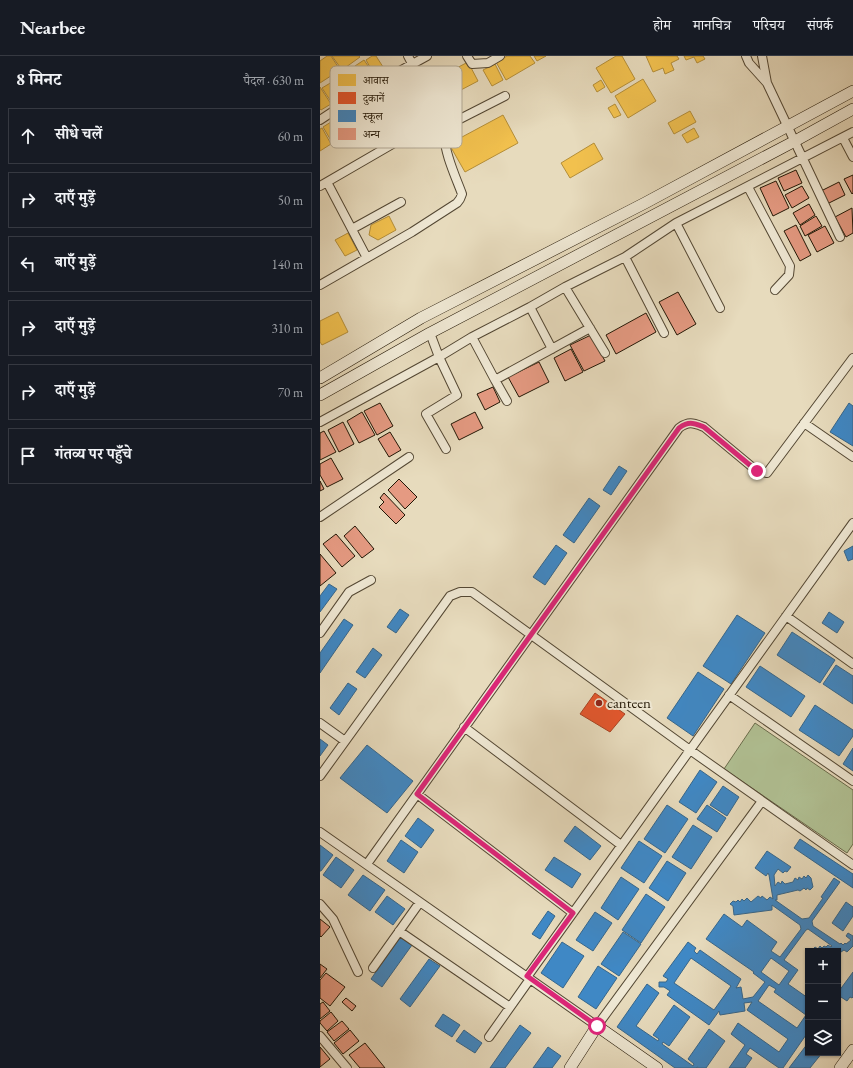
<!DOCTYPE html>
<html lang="hi">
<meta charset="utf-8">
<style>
:root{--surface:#171b24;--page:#20242c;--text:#f1f3f6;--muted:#9ea1a6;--line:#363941}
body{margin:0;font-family:"EB Garamond","Noto Serif Devanagari",serif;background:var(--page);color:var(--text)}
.controls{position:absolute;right:12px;bottom:12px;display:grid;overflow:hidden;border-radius:0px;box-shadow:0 1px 3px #0004}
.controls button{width:36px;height:36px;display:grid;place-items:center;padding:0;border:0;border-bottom:1px solid var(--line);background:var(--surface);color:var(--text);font:20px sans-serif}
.stop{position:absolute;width:12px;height:12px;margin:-9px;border:3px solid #db2777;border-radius:50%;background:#fff}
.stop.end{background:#db2777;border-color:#fff;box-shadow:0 1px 4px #0008}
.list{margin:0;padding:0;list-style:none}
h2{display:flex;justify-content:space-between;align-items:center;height:52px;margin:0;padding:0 16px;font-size:17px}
h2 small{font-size:13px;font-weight:400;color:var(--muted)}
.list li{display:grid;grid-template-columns:26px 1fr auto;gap:12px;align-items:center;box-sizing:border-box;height:56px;margin:0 8px 8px;padding:0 8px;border:1px solid var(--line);border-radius:0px}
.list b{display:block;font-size:15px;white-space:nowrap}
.list em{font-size:13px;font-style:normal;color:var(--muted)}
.icon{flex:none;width:22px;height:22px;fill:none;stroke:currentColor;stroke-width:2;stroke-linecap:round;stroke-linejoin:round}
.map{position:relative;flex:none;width:533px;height:1012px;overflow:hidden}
header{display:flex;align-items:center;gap:24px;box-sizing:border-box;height:56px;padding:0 20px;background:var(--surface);border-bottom:1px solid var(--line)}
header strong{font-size:19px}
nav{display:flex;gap:22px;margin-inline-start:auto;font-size:14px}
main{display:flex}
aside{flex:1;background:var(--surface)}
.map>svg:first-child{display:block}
.green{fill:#b1c194;stroke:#6a6c4c}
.homes{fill:#f2c14e;stroke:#b48e38}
.shops{fill:#e4572e;stroke:#a42}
.schools{fill:#3f88c5;stroke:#36668b;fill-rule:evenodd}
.building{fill:#e59a82;stroke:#221605}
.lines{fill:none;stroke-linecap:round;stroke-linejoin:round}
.street-casing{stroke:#534733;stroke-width:10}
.secondary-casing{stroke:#221605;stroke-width:12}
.street{stroke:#efe8d4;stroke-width:8}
.secondary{stroke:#efe8d4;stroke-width:11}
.route{stroke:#db2777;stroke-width:5}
.poi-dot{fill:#8f2418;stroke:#efe8d4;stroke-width:1.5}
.labels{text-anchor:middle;stroke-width:4;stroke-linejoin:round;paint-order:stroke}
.poi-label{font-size:15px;fill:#221605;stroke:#efe8d4;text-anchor:start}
.key{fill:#efe8d4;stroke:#b2a996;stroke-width:1}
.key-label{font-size:11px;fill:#221605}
</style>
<header>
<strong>Nearbee</strong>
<nav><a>होम</a><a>मानचित्र</a><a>परिचय</a><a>संपर्क</a></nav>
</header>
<main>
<aside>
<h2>8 मिनट<small>पैदल · 630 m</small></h2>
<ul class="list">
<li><svg class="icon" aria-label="ahead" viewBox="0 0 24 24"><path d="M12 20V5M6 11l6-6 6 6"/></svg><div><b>सीधे चलें</b></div><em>60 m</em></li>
<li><svg class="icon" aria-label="right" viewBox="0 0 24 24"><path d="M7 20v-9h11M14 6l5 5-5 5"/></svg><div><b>दाएँ मुड़ें</b></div><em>50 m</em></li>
<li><svg class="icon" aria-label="left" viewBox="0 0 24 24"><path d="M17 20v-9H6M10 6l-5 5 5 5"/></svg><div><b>बाएँ मुड़ें</b></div><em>140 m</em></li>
<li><svg class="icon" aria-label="right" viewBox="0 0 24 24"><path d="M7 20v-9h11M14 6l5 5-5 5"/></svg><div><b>दाएँ मुड़ें</b></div><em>310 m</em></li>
<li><svg class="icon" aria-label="right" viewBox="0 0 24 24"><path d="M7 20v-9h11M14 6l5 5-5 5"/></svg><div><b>दाएँ मुड़ें</b></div><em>70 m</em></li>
<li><svg class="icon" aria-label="arrive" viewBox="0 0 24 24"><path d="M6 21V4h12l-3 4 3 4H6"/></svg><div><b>गंतव्य पर पहुँचे</b></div></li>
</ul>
</aside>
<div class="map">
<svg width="533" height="1012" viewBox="0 0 533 1012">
<rect width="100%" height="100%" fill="#e7dbbd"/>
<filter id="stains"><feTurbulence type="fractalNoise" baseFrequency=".005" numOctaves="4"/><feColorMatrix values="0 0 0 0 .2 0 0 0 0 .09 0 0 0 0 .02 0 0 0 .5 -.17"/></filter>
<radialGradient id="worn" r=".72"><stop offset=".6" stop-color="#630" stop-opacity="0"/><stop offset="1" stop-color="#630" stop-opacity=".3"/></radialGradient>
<!-- green -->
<path class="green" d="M435,667l98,67v54l-6,9 -123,-84z"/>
<!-- homes -->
<path class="homes" d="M7,0h4l9,14 -20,13v-22z
M12,0h27l1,1 -18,13z
M52,0h4l9,14 -10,6 -9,-16z
M187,0h23l5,7 -29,17 -10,-18z
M214,0h12l-9,5z
M296,0h6l13,23 -24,14 -15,-25z
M326,0h31l2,3 -8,4 3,7 -9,4 -2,-6 -10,4z
M364,0h19l2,3 -8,4 -3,-6 -8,3z
M44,4l11,16 -9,6 -11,-16z
M148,6l10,19 -19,10 -10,-19z
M175,8l8,16 -11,6 -9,-16z
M323,23l13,22 -28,17 -13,-22z
M281,24l4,7 -8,5 -4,-7z
M12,26l9,15 -9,6 -10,-15z
M0,31l11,17 -10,6 -1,-1z
M295,48l6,11 -7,3 -6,-10z
M370,55l6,11 -22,12 -6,-11z
M183,59l15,28 -53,29 -16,-28z
M11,66l11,17 -9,5 -10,-17z
M2,72l9,16 -11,7v-22z
M374,72l5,9 -12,6 -5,-8z
M274,87l9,16 -33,19 -9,-15z
M69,160l7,14 -18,10 -9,-5 2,-10z
M28,177l9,17 -12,6 -10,-16z
M18,256l10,20 -26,13 -2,-3v-21z"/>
<!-- shops -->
<path class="shops" d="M275,637l30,21 -15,18 -30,-18z"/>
<!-- schools -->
<path class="schools" d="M529,347l4,3v40l-23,-14z
M299,410l8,5 -16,24 -8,-5z
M269,442l11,8 -26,37 -11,-8z
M236,489l11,8 -22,32 -12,-8z
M533,490v13l-5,2 -4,-10z
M9,528l8,5 -17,23v-16z
M80,553l9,6 -13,18 -9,-6z
M509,556l15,10 -7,11 -15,-10z
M417,559l28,18 -34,51 -28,-18z
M24,563l9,6 -33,48v-20z
M472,576l43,28 -15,23 -43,-28z
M53,592l9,7 -17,23 -9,-6z
M516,609l17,11v28l-30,-20z
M440,610l45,30 -14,21 -45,-30z
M378,616l26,17 -31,47 -26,-18z
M28,627l9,6 -18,26 -9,-7z
M495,649l38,25v6l-14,20 -40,-26z
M0,683l8,6 -8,11z
M47,689l46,36 -26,32 -47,-35z
M533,692v23l-10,-7z
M380,714l17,12 -21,31 -17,-11z
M403,730l16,11 -12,19 -17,-11z
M347,749l21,14 -23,34 -21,-14z
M387,749l19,13 -9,14 -20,-13z
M98,762l16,12 -13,18 -16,-12z
M373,769l19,12 -21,32 -19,-12z
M255,770l26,20 -11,14 -26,-19z
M480,783l53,35v14l-59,-40z
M81,784l17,12 -14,21 -17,-12z
M319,785l23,15 -18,27 -23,-15z
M0,789l13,10 -12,16h-1z
M447,795l24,16 -4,5 -2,-1 -2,2 -5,-4 -4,6 1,11 3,-4 3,2 1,-3 3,3 8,-2 2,-4 3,2 1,-3 3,2 2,-3 2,2 2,-3 3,3 2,9 -3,3 -3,-2 -1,2 -2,-2 -4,3 -2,-1 -21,5v5h-2l27,19 7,-1 14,-20 -2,-1 13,-19 6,4 -28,39 1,5 27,18 1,-1 2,2 2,-2 1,1 5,-4 -5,-4 2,-3 5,3v10l-6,6 -3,-2 -6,4v-3h-22l-3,-2 2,-2 3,2 2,-3 2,2 2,-2 2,1 2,-2 3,2 1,-1 -24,-17 -2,1 -22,30 14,10 -10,14 20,14v34l-25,36h-4l-29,-20 -4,6 6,4 -7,10h-16l16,-23 -14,-11 7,-11 41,29 9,-13 -41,-29 5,-8 -8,1 1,8 -25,4 -1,-4 -10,14 -42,-30 3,-4 -6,-4h-5v-5h7l2,-3 -5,-3 25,-34 8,6 -2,3 3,3 3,-4 41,29 -5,9 5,-1 2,12 10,-2 12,-15 -12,-9 1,-1 -48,-33 18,-25 18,13 5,-7 30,22 -6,9 9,6 21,-28 -1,-4 -28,-20v5l-38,5 -1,-9 -3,-2 3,-3 3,1 2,-2 2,2 2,-3 2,2 3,-3 4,4 7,-6 3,2 1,-2 5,4 3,-3 3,2 -4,-24 -1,-2 -2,3 -11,-8zM371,902l40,28 -17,24 -40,-27zM451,902l18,13 -10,14 -18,-13zM449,929l7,4 -2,3 32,23 -9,13 -39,-27z
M16,801l18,13 -13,18 -18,-13z
M234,801l27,17 -9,14 -27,-18z
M347,805l19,12 -18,28 -19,-13z
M43,819l22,15 -15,21 -22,-16z
M301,821l18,12 -21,31 -17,-12z
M326,838l19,13 -24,36 -19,-13z
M67,840l18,13 -12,16 -18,-13z
M526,846l7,5v9l-10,15 -11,-8z
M228,855l7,5 -15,23 -8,-5z
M275,856l17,11 -19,28 -17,-11z
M303,876l18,12 -22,32 -18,-12z
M80,881l12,8 -30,42 -11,-8z
M242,886l22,14 -21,32 -22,-15z
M109,903l11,7 -30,41 -10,-8z
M278,910l19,12 -21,31 -18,-12z
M533,916v25l-1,1 -2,-1 -3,4 -9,-6v-5l1,1z
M327,928l12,9 -23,33 22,15 1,-2 -6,-4 21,-30 16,12 -21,29 -6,-4 -1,2 31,22 1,-2 -6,-5 21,-30 16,12 -19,27h-7l-2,-1v1h-22l-58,-41z
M123,958l17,11 -8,12 -17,-11z
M200,969l11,8 -26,35h-15z
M144,974l18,13 -7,10 -19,-12z
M488,987v10h14l-12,15h-21z
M228,991l13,9 -9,12h-19z"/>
<!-- building -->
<path class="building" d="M476,114l6,13 -18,8 -6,-13z
M533,119v18l-1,1 -8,-15z
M456,125l13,27 -16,8 -13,-28z
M519,126l6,13 -20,10 -6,-13z
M482,130l7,12 -17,10 -7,-13z
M489,148l6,11 -15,10 -7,-12z
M532,152l1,25 -7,4 -11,-20z
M496,160l6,10 -17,10 -5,-10z
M476,169l15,30 -11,6 -16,-30z
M505,170l9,17 -17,9 -9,-17z
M358,236l18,32 -19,11 -18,-33z
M326,257l10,19 -40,22 -10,-19z
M271,279l14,26 -21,10 -14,-26z
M251,293l12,23 -18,9 -11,-23z
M219,306l10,20 -30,15 -11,-20z
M173,331l7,15 -15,8 -8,-16z
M60,347l13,23 -16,9 -13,-24z
M42,356l13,23 -16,8 -12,-22z
M155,356l8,16 -24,12 -8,-16z
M23,366l11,22 -15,8 -11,-22z
M4,375l12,21 -16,8v-27z
M70,376l11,18 -12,7 -11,-18z
M11,402l12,21 -16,8 -7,-12v-11z
M79,423l18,18 -12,12 -17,-19z
M0,425l4,8 -4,2z
M64,437l21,22 -9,9 -17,-17 5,-5 -4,-4z
M35,470l19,23 -12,9 -18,-22z
M16,478l19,22 -13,11 -19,-23z
M0,498l16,19 -16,13z
M0,863l10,8 -9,10 -1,-1z
M0,908l7,5 -7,9z
M6,917l19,14 -15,19 -10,-8v-18z
M26,942l10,8 -4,5 -10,-9z
M3,946l7,9 -10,8v-15z
M11,956l7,9 -11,10 -7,-8v-2z
M22,965l7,8 -15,12 -7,-9z
M30,974l9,11 -16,13 -9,-11z
M45,987l20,25h-25l-11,-13z
M0,991l10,12 -10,8z"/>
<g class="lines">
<!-- street casing -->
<g class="street-casing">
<path id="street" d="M88,0l29,56
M147,0l5,8 16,-1 12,-7
M426,0l3,7 18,20 73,154
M442,0l5,27
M0,64l47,-31 60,-33
M523,82l10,19
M7,126l40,76
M0,130l76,-44 -29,-53
M428,131l42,79 -1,9 -14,15
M356,167l44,85
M32,173l49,-27
M305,201l39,76
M0,229l92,-53 45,-29 3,-4 2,-5c-5,-14 -19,-44 -17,-58 0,-6 3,-9 7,-13l53,-27
M245,231l40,66
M210,251l22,42
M110,277l9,24 18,38 -31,19 20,35
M152,281l23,43 95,-52
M175,324l12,21
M0,366l119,-65 33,-20 58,-30 35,-20 60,-30 51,-34 177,-91
M484,367l49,34
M0,461l89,-60
M466,560l67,48
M0,577l29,-41 22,-12
M409,639l124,86
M0,667l25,18
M144,671l157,118
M0,720l130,-180 10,-4h12l218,158 163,115
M97,738l156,119
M0,776l277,194 165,-225
M47,808l312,-436c10,-7 14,-5 25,-1l53,44 10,2 86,-115
M0,848l13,15 25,53
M79,875l111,76
M53,912l47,-66
M207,921l326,-454
M0,980l27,32
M169,981l41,-58"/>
</g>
<!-- secondary casing -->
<g class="secondary-casing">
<path id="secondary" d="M0,322l101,-60 224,-115 208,-112
M0,339l110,-62 365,-192 58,-32
M250,1012l27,-42 60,42
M520,1012l13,-18"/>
</g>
<!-- street -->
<use href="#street" class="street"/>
<!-- secondary -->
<use href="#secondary" class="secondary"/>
</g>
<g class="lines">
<!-- route -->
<path class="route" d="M277,970l-70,-50 46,-63 -156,-119 262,-366c10,-7 14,-5 25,-1l53,44"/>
</g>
<!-- markers -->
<circle class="poi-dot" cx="279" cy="647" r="4"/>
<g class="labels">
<!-- poi labels -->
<g class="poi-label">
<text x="287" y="652">canteen</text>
</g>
</g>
<!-- legend -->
<rect x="10" y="10" width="132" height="82" rx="6" class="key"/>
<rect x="18" y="18" width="18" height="12" fill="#f2c14e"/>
<rect x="18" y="36" width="18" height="12" fill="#e4572e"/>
<rect x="18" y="54" width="18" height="12" fill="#3f88c5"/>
<rect x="18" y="72" width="18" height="12" fill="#e59a82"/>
<g class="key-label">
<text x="43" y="28">आवास</text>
<text x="43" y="46">दुकानें</text>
<text x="43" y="64">स्कूल</text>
<text x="43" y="82">अन्य</text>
</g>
<rect width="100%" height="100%" filter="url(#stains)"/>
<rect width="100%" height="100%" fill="url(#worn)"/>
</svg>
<div class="controls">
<button>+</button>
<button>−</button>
<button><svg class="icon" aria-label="layers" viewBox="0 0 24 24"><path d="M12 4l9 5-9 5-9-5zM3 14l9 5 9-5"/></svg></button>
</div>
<div class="stop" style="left:277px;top:970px"></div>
<div class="stop end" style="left:437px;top:415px"></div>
</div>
</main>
